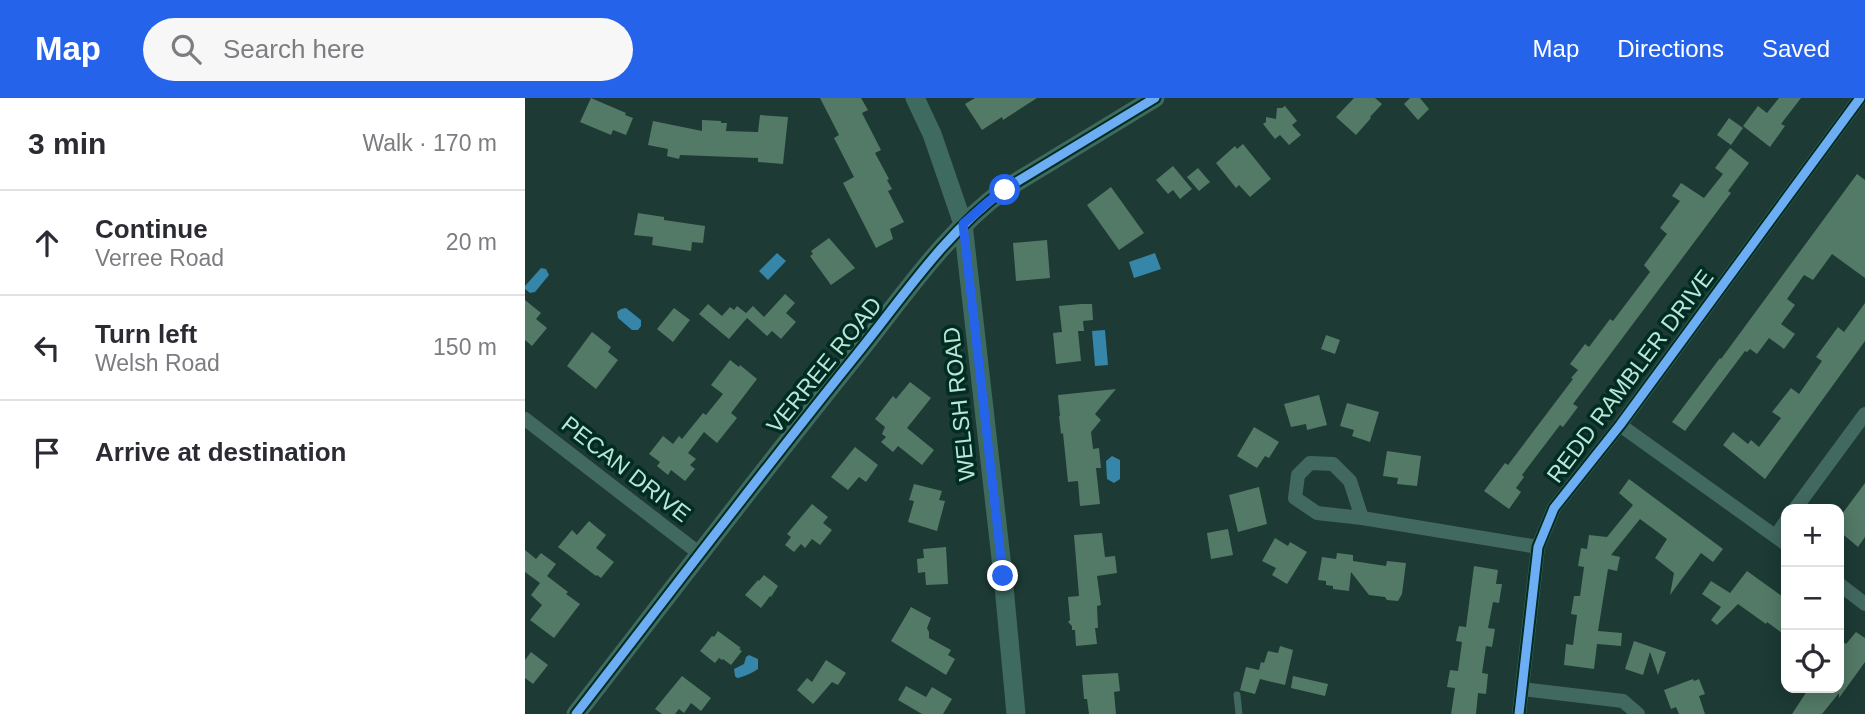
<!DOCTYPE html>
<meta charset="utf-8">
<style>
:root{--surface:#fff;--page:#f7f7f7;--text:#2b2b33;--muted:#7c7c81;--line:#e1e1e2;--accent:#2563eb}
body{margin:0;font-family:Helvetica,sans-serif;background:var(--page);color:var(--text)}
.controls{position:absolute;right:21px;bottom:21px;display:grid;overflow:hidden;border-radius:14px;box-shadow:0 4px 18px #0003}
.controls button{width:63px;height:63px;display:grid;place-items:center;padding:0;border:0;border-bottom:2px solid var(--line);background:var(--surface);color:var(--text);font:35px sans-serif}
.stop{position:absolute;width:21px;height:21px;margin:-16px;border:5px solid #2563eb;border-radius:50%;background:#fff}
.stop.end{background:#2563eb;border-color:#fff;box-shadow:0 2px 7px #0008}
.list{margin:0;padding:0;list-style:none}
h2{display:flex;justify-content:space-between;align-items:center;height:91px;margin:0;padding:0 28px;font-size:30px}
h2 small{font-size:23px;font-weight:400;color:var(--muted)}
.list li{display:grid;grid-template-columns:46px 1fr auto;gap:21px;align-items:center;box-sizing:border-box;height:105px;padding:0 28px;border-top:2px solid var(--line)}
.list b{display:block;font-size:26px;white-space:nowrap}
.list p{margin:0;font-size:23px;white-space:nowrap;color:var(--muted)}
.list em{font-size:23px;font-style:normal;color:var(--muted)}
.icon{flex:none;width:38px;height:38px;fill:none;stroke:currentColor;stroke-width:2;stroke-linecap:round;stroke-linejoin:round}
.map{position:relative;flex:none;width:1340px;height:616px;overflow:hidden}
header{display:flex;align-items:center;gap:42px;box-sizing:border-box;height:98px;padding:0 35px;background:var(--accent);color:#fff}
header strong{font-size:33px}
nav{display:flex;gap:38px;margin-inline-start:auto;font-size:24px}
.search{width:490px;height:63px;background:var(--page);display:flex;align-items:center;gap:18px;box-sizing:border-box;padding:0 24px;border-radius:38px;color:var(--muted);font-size:26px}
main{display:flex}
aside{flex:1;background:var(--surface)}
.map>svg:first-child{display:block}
.water{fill:#3686a9}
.building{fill:#537a67}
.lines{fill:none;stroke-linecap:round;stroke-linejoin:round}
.service{stroke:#426960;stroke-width:7}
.minor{stroke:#426960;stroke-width:14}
.secondary{stroke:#3e6a5f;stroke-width:19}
.cycleway-casing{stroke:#002c21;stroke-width:13}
.cycleway{stroke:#6dadf4;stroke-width:9}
.route{stroke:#2563eb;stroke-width:9}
.labels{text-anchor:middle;stroke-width:7;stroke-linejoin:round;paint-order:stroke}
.street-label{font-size:23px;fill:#b9e6d7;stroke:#002c21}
</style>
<header>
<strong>Map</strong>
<div class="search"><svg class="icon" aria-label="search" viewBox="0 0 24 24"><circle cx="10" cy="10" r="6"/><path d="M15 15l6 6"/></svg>Search here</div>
<nav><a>Map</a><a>Directions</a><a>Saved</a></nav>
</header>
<main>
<aside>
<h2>3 min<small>Walk · 170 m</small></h2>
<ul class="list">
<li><svg class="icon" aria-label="ahead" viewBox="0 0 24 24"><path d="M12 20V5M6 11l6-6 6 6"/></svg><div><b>Continue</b><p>Verree Road</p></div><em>20 m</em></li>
<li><svg class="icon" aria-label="left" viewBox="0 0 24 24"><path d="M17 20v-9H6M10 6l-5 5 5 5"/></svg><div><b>Turn left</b><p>Welsh Road</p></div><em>150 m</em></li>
<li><svg class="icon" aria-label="arrive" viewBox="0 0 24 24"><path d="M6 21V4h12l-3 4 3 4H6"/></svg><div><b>Arrive at destination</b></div></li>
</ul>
</aside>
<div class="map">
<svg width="1340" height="616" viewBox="0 0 1340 616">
<rect width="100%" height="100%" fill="#1d3a34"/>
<!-- water -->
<path class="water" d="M252,155l9,8 -18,19 -9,-9z
M630,155l6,16 -27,9 -5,-16z
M16,170l5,1 3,6 -14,17 -5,1 -5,-4v-3z
M101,210l15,12v6l-3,4h-6l-14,-12 -1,-6 4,-3z
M580,232l3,35 -13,1 -3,-35z
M587,358l8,4v19l-6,4 -7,-4 -1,-18z
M224,557l9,4v10c-4,3 -17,9 -21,9l-2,-2 -1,-7 10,-5 2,-7z"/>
<!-- building -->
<path class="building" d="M66,0l35,15 -1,2 8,3 -7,17 -13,-5 -2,5 -31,-13z
M295,0h41l7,12 -6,3 19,37 -6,3 14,26 -2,1 5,9 -4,2 16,31 -14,7 3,10 -17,9 -33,-65 11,-6 -20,-39 5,-3z
M450,0h62l-34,22 -1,-3 -20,13 -17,-26z
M829,0h21l7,6 -12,13 1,1 -15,17 -20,-18z
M885,0h10l9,11 -11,11 -14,-16z
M1254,0h22l-20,26 4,2 -15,21 -27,-21 15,-20 9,7z
M760,8l12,15 -5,4 9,10 -12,10 -9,-10 -5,4 -12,-15 3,-2v-5l10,2 1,-11h5z
M235,17l28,2 -5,47 -25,-2v-4l-78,-3 -1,4 -12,-3 1,-7 -20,-4 5,-24 49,10v-11l19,1v2h6l-1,8 32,1z
M1204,20l14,10 -12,17 -14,-10z
M718,46l28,35 -21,18 -11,-12 -3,3 -20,-25 19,-17 2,3z
M1205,50l19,15 -21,28 3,2 -158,211 5,3 -15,20 -3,-2 -38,50 2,2 -8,11 5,4 -12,17 -25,-18 21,-28 3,2 65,-86 -2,-1 7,-8 -8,-6 15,-20 4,3 21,-28 3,2 37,-49 -6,-7 23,-31 -7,-6 20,-27 -8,-5 9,-13 23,15 19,-24 -8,-6z
M648,68l19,23 -12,10 -7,-9 -5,4 -12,-14z
M673,70l12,14 -11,9 -12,-14z
M1332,76l8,6v98l-33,-24 -19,26 -9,-5 -17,24 8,6 -14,19 14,10 -11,15 -15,-11 -12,16 -7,-5 -3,3 -2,-1 -60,80 -13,-9 48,-64 1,1z
M586,89l33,46 -25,17 -32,-45z
M113,115l26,4v3l41,6 -2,17 -11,-1 -1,9 -39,-6 1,-8 -19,-2z
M304,140l26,30 -24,17 -21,-29 3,-2 -2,-3z
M522,142l3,38 -34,3 -3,-38z
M260,196l10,9 -9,10 10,9 -15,17 -9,-8 -5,5 -20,-18 -18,21 -30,-25 9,-10 14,12 8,-9 4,3 3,-4 9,7 7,-7 11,11z
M0,202l16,13 -5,6 11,9 -15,18 -7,-6z
M1340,205v38l-100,138 -42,-34 10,-13 15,12 3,-4 8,7 22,-29 -9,-6 19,-24 8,6 23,-33 -6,-4 22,-30 6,5z
M556,206h11l1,16 -10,1 1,10h-6l3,30 -25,3 -3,-31 9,-1 -3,-26z
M149,210l16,12 -17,22 -16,-13z
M67,234l19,15 -3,5 10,8 -22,29 -29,-23z
M801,237l14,5 -5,14 -14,-5z
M205,262l9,7 1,-2 17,14 -26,34 6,5 -20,25 -13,-11 -16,21 8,6 -6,6 5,4 -10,12 -14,-11 -3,5 -11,-9 3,-4 -11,-8 14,-18 10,8 6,-8 3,3 21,-26 3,2 17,-21 -12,-9z
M385,284l21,16 -24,30 27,22 -12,15 -24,-19 -5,6 -12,-10 5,-5 -4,-3 3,-7 -10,-8 18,-23 3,3z
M591,291l-21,25 6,6 -10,12 2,17 6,-1 2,20h-5l4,36 -20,2 -2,-25 -10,1 -5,-49 -2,1 -2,-18h1l-2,-21z
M794,297l8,30 -20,5 -1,-6 -15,3 -7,-23z
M822,305l32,9 -9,30 -18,-6 2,-6 -14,-4z
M729,329l25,15 -10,16 -4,-2 -8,12 -20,-12z
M330,349l23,18 -12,17 -7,-5 -11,13 -17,-13z
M862,353l34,5 -4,30 -20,-2 1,-6 -15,-2z
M1104,381l94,70 -10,13 -12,-9 -31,42 4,-22 -19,-15 12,-19 -27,-20 -29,36 9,2 -3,14 -9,-2 -10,62 24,2 -1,13 -24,-2 -3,25 -30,-4 2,-21 7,1 4,-30 -6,-1 3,-18h6l4,-29 -6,-1 3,-18 6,1 2,-14 18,2 26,-32 -14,-12z
M1340,385v54l-7,10 -19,-16v-13z
M389,386l28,7 -3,9 6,1 -8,30 -29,-9 6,-21 -5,-1z
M734,389l8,37 -29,8 -9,-37z
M287,406l16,13 -5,6 9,7 -12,15 -8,-6 -7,9 -4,-4 -7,8 -9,-7 6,-8 -4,-3z
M64,423l17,14 -10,13 18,14 -13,16 -4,-3 -1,1 -38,-29 14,-17 5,5z
M703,431l5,26 -22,4 -4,-26z
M577,435l3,24 10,-1 2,17 -20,3 4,29 -4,1 1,22h-3l2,16 -21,2 -1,-16h-3v-4l-4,-4 2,-2 -2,-23 11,-1 -5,-61z
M750,440l13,8 2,-4 17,10 -20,32 -15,-9 4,-7 -14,-7z
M421,449l2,37 -22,1 -1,-13 -7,1 -1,-14 7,-1 -1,-9z
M0,452l11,9 5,-6 15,11 -9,12 21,16 -2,2 14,10 -26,34 -24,-18 12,-15 -11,-10 9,-12 -15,-11z
M812,455l16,2v6l33,5 1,-5 19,2 -4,31 -4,7 -11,-1 -2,-3 -16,-2 -18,-23 -2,19 -16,-2v-3l-7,-1v-4l-8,-1 4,-23 14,2z
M949,468l24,4 -2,14h6l-3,19 -6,-1 -5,26 7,1 -3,18 -6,-1 -4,27 6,1 -2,20 -8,-1 -2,21h-25l4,-26 -8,-1 3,-17 8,1 4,-29 -6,-1 3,-15 7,1z
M1222,473l39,28v37l-19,-14 -1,2 -28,-20 -21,21 -6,-5 10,-13 -19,-13 9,-13 19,12z
M239,477l14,11 -7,11 -1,-1 -9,12 -16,-13 13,-15 1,1z
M386,509l20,11 -4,10 2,4v6l22,12 -3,5 7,4 -9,16 -55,-34z
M193,533l23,17 -2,1 3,2 -11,14 -8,-6 -1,1 -3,-2 -4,5 -15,-12 12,-15 2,1z
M1331,534l9,6v24l-26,36v-5l-17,21h-30l17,-26h30v-50l7,6z
M1109,543l32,11 -8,23 -8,-23 -7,23 -18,-6z
M755,548l13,4 -8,35 -25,-6 -5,15 -15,-4 6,-23 13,3 2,-8 3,1 4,-12 10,2z
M6,554l17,13 -15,19 -8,-6v-18z
M301,562l20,13 -8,12 -6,-3 -19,22 -16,-14 10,-12 5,4z
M593,575l2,18 -6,1 2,22h-27l-2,-15h-3l-2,-24z
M157,578l29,22 -10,13 -10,-8 -7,10 -5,-4 -4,5h-13l-7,-5z
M768,578l35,8 -3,12 -34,-8z
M1168,581l1,2 5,-2 6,15 -6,2 6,18h-26l-3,-7 -5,2 -7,-19z
M381,588l20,11 6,-10 20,12 -9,15h-21l-24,-14z"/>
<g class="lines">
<!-- service -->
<path class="service" d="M712,597l2,19"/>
<!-- minor -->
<path class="minor" d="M0,321l175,135
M1095,327l166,119
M1270,411l70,-95
M837,420l-12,-37 -17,-17 -23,-1 -12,12 -3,23 22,15 45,5 176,29
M1251,438l10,-15
M1314,486l26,20
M997,591l101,12 15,13
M994,616l19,-167 16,-39 66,-83 240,-327"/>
<!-- secondary -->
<path class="secondary" d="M390,0l17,36 31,90 40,352 13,138
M51,616c93,-120 185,-241 281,-360 46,-57 88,-121 148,-165l150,-91"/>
<!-- cycleway casing -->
<g class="cycleway-casing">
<path id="cycleway" d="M51,616c93,-120 185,-241 281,-360 46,-57 88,-121 148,-165l150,-91
M994,616l19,-167 16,-39 66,-83 240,-327"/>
</g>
<!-- cycleway -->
<use href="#cycleway" class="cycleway"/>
</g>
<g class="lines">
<!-- route -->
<path class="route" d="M478,478l-40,-352 25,-22 17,-12"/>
</g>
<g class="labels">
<!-- street labels -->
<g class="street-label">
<text transform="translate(299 267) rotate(-51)" y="8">VERREE ROAD</text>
<text transform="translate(1105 278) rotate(-53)" y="8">REDD RAMBLER DRIVE</text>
<text transform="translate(434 306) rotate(-96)" y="8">WELSH ROAD</text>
<text transform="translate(101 371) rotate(38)" y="8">PECAN DRIVE</text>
</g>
</g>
</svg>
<div class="controls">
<button>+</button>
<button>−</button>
<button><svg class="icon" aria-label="locate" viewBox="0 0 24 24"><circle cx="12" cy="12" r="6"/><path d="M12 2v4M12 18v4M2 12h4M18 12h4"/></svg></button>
</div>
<div class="stop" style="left:480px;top:92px"></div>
<div class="stop end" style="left:478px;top:478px"></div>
</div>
</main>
